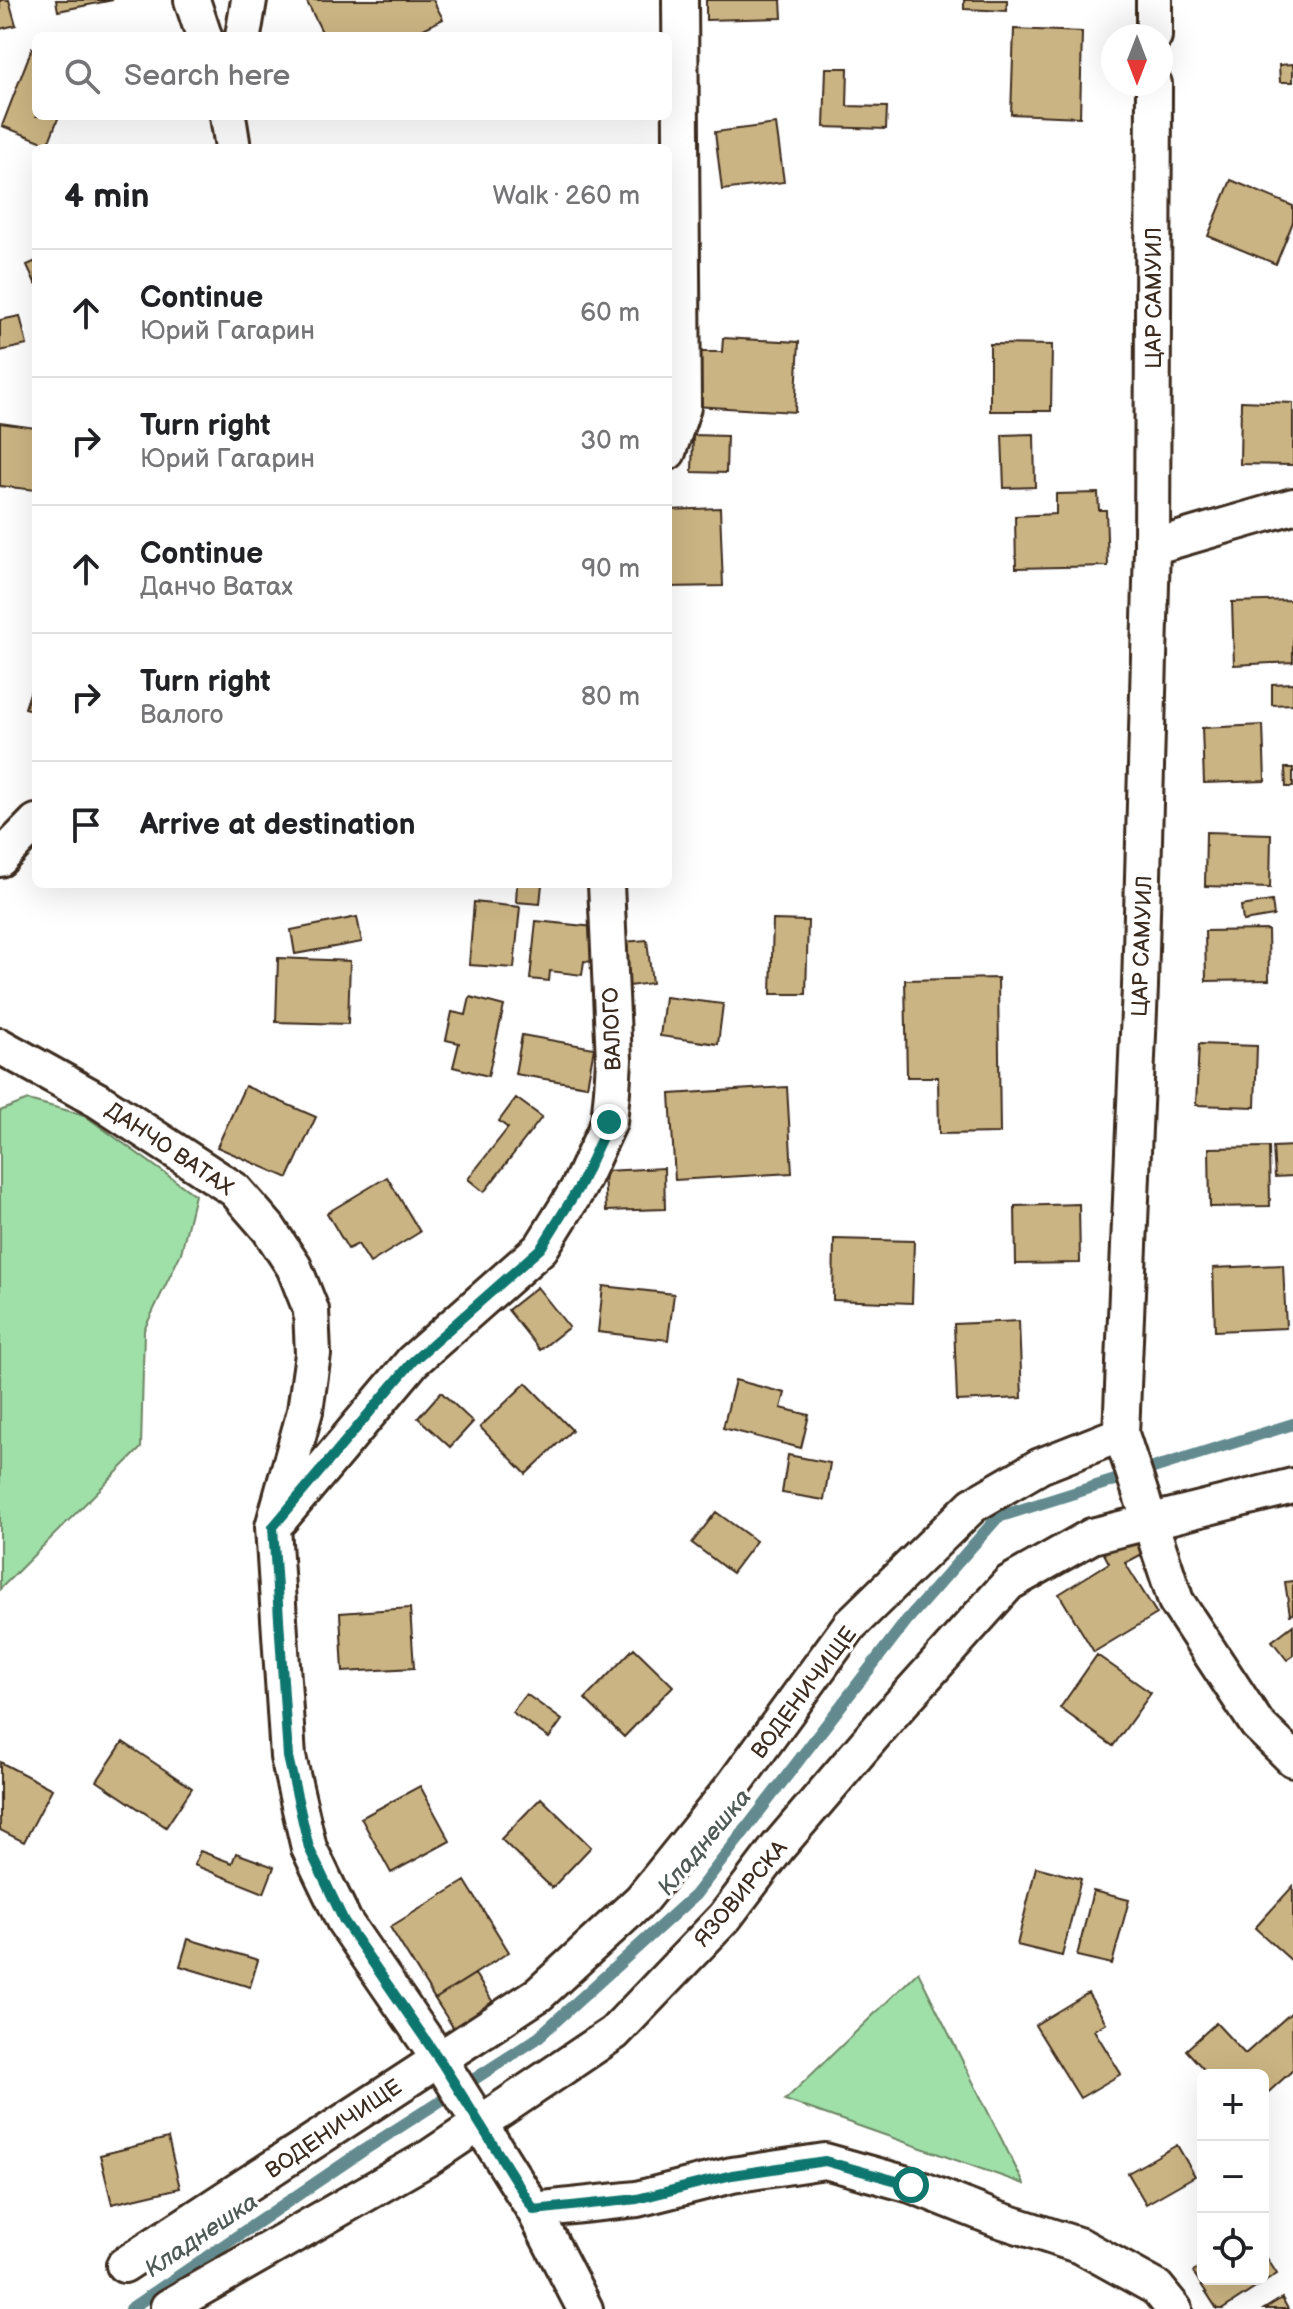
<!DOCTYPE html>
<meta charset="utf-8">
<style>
:root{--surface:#fff;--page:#f6f6f6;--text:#202124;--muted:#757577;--line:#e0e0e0}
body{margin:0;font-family:"Balsamiq Sans",sans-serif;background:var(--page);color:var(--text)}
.controls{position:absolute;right:24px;bottom:24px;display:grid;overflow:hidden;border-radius:12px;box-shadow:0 8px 32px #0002}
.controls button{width:72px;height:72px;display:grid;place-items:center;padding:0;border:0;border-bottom:2px solid var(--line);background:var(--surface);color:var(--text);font:40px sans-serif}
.compass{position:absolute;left:1101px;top:24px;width:72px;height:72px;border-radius:50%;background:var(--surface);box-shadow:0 8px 32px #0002;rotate:180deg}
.stop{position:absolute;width:24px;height:24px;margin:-18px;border:6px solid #0f766e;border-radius:50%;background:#fff}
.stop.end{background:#0f766e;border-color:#fff;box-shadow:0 2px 8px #0008}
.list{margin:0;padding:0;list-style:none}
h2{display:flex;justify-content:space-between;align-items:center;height:104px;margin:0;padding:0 32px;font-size:34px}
h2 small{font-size:26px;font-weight:400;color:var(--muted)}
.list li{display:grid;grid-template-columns:52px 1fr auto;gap:24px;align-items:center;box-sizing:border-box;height:128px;padding:0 32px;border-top:2px solid var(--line)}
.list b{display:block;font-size:30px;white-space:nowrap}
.list p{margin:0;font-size:26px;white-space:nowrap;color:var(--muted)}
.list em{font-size:26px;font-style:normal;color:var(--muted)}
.icon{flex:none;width:44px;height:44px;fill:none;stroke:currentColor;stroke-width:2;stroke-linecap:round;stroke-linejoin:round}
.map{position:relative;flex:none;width:1293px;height:2309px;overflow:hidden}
.search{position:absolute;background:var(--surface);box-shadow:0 8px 32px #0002;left:32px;top:32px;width:640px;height:88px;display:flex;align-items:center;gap:20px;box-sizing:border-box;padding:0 28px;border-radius:12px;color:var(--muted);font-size:30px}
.panel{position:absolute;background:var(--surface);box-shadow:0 8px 32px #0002;left:32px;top:144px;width:640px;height:744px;border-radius:12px}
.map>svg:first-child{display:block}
.green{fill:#9fe0a9;stroke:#6d8564;stroke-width:2}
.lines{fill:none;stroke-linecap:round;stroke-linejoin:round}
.stream{stroke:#638b8f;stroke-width:12}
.building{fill:#cbb483;stroke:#3b2a1e;stroke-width:2}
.street-casing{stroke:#3b2a1e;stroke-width:40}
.street{stroke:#fff;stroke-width:34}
.route{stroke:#0f766e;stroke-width:10}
.labels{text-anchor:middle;stroke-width:7;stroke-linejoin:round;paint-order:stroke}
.street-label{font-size:22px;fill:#3b2a1e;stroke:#fff}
.water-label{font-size:24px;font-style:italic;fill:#4f5a57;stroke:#fff}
</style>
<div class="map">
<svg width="1293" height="2309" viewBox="0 0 1293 2309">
<rect width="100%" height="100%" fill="#fff"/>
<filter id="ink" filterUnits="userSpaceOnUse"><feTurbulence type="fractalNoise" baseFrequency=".0125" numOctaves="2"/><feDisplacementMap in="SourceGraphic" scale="16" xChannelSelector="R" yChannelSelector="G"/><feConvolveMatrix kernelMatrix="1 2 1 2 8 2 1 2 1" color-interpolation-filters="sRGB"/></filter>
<g filter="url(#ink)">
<!-- green -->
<path class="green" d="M28,1100l56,15 111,80 -14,58 -37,77 -3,118 -141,141v-478z
M918,1972l106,212 -239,-84z"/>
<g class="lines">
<!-- stream -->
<path class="stream" d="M130,2309l234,-159 171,-110 160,-145 212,-275 91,-103 295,-93"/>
</g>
<!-- building -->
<path class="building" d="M0,0h9l7,25 -16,4z
M56,0h57l-55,11z
M306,0h127l10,19 -33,17h-86z
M706,0h75l1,18 -76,2z
M964,0h43v11l-43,-2z
M1014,29l68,3 -2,85 -69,-3z
M32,48l4,1v67h23l-11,28 -46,-18z
M1293,64v18h-13l-1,-17z
M826,68h22l-1,38 40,1 -1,22 -62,-2z
M776,124l8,58 -62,8 -7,-58z
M1231,180l62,26v16l-17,42 -68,-28z
M36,261v24l-9,-20z
M20,316l7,29 -27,6v-31z
M723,338l76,4 -4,70 -101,-6 2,-54h26z
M990,344l62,1 -1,66h-61z
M1241,401l52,2v62l-53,-1z
M0,423l36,5v62l-36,-4z
M1034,434l1,53 -31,1 -2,-53z
M693,435l34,1 -1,37 -34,-1z
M1098,493l1,17h7l2,56 -92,2 -1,-52 41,-2v-20z
M720,508l3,78 -55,1v-77z
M1293,600v62l-59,3 -2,-63z
M36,675v37l-11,-4z
M1293,683v21l-21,1v-21z
M1263,725l2,56 -61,2 -2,-55z
M1285,768h8v19h-7z
M1206,832l65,2 -1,54 -65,-2z
M517,884h25l-2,20 -24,-2z
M1272,901l2,15 -31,5 -2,-15z
M474,902l46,5 -6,61 -45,-3z
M357,917l5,25 -67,12 -4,-24z
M773,920l35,1 -2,73h-35z
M536,921l68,7 -4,35 -16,-2 -2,14 -32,-4 -1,10 -19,-2z
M1268,930l1,50 -63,1 -1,-50z
M647,940l5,43 -23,3 -5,-44z
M278,958l72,3 -2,63 -72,-2z
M998,978l2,155 -61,1 -1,-57h-31l-2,-97z
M470,997l34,9 -16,70 -35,-9 6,-24 -13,-3 6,-28 14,3z
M665,997l58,7 -5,40 -58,-8z
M522,1035l72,13 -7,38 -72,-12z
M1199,1044l58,2 -2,61 -59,-2z
M245,1086l71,31 -28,61 -71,-31z
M787,1087l5,86 -117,7 -5,-86z
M516,1098l26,19 -58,75 -16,-13 40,-51 -9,-7z
M1293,1146v30l-18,1 -2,-30z
M1269,1147l1,59 -60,1 -1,-59z
M664,1168l1,41 -59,2 -2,-40z
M387,1177l33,55 -50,31 -12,-19 -10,5 -21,-36z
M1079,1204l1,59 -64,1 -1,-58z
M834,1239l80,2 -2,62 -79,-3z
M1283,1265l3,63 -71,3 -2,-63z
M603,1286l71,8 -6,46 -70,-8z
M537,1287l32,40 -29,23 -32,-40z
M1019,1321l3,77 -65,3 -3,-77z
M735,1380l50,13 -4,15 28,7 -8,33 -78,-20z
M526,1383l46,47 -46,44 -46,-47z
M441,1392l32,30 -23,25 -32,-29z
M788,1455l42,8 -6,37 -42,-7z
M716,1512l40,29 -24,32 -40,-30z
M1138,1531l10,20 -23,12 32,51 -63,38 -35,-58 50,-31 -7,-13z
M1293,1581v33l-3,1 -5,-33z
M410,1608l4,60 -71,4 -3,-59z
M1293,1625v31l-6,4 -15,-19z
M634,1648l39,38 -49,51 -39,-38z
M1097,1655l54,38 -38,53 -53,-38z
M526,1694l36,26 -13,18 -37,-26z
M123,1742l69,46 -26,39 -69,-46z
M0,1762l52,27 -28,53 -24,-12z
M420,1786l30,55 -59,32 -30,-55z
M541,1798l50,49 -39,41 -51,-49z
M200,1851l32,12 4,-10 38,14 -10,26 -70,-28z
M1036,1867l45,12 -19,77 -45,-11z
M465,1881l44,71 -74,47 -45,-72z
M1293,1886v76l-38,-34z
M1093,1891l36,9 -17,64 -35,-8z
M188,1939l70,21 -8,27 -70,-21z
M475,1974l19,30 -40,25 -19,-30z
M1088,1993l18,30 -12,7 27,44 -41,24 -45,-73z
M1292,2012l1,58 -30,27v-22h-54l-23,-25 30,-27 29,31z
M168,2138l12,50 -68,16 -12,-49z
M1177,2145l18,31 -49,28 -18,-31z
M1263,2252l14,22 -54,35h-6l-24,-37 10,-6v13h60z
M1282,2298l6,11h-24z"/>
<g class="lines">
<!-- street casing -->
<g class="street-casing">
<path id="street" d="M192,0l12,36
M243,36l6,-36
M1154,36v-36
M1154,84l-2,463 -12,440 -19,447 55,167 81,123 36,35
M228,116l5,32
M668,452l15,-45 -3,-407
M1152,547l141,-41
M0,859l36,-37
M0,1046l99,55 136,89 34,39 25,38 17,43 2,44 -8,57 -32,116 15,230 21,91 35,73 99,144 91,145 103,-11 95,-24 93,-14 86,24 86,34 84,27 76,42 17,21
M280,1519l133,-158 128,-113 38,-61 30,-65 3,-31 2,-31 -8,-176
M534,2210l51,99
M124,2265l415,-271 102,-94 92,-114 117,-161 123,-120 67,-39 81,-32
M168,2307l262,-150 184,-124 111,-116 53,-70 110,-129 121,-135 83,-47 201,-50"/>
</g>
<!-- street -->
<use href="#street" class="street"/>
</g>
</g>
<g class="lines" filter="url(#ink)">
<!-- route -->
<path class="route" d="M609,1122l-30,65 -38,61 -128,113 -140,166 15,230 21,91 35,73 99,144 91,145 103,-11 95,-24 93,-14 86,24"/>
</g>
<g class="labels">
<!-- street labels -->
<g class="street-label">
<text transform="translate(1153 298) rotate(-90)" y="8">ЦАР САМУИЛ</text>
<text transform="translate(1141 946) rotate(-88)" y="8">ЦАР САМУИЛ</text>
<text transform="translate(611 1029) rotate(-92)" y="8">ВАЛОГО</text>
<text transform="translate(170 1148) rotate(34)" y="8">ДАНЧО ВАТАХ</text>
<text transform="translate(803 1692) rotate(-53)" y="8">ВОДЕНИЧИЩЕ</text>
<text transform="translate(740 1893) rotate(-50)" y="8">ЯЗОВИРСКА</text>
<text transform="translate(333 2128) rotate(-34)" y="8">ВОДЕНИЧИЩЕ</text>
</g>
<!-- water labels -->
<g class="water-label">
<text transform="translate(704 1842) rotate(-50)" y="8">Кладнешка</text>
<text transform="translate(201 2235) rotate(-34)" y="8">Кладнешка</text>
</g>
</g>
</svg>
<div class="controls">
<button>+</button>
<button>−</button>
<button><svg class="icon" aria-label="locate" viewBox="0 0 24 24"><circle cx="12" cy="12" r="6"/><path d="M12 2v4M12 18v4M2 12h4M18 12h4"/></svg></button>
</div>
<svg class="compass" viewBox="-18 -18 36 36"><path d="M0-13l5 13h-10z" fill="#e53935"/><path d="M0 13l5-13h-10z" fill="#757577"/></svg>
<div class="stop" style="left:911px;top:2185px"></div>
<div class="stop end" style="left:609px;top:1122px"></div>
<div class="search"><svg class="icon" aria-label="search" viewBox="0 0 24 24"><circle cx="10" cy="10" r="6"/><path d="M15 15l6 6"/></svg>Search here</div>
<section class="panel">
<h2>4 min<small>Walk · 260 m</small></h2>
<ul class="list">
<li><svg class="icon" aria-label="ahead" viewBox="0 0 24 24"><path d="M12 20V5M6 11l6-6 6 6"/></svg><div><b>Continue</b><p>Юрий Гагарин</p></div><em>60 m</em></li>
<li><svg class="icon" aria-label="right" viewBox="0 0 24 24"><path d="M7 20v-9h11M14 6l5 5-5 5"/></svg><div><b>Turn right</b><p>Юрий Гагарин</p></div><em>30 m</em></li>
<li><svg class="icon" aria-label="ahead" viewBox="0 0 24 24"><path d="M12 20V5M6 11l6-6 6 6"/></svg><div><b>Continue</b><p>Данчо Ватах</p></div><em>90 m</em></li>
<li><svg class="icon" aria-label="right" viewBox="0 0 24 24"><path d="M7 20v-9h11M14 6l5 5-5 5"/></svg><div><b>Turn right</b><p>Валого</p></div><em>80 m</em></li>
<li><svg class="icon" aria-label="arrive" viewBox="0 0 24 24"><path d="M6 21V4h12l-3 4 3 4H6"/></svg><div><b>Arrive at destination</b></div></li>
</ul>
</section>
</div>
